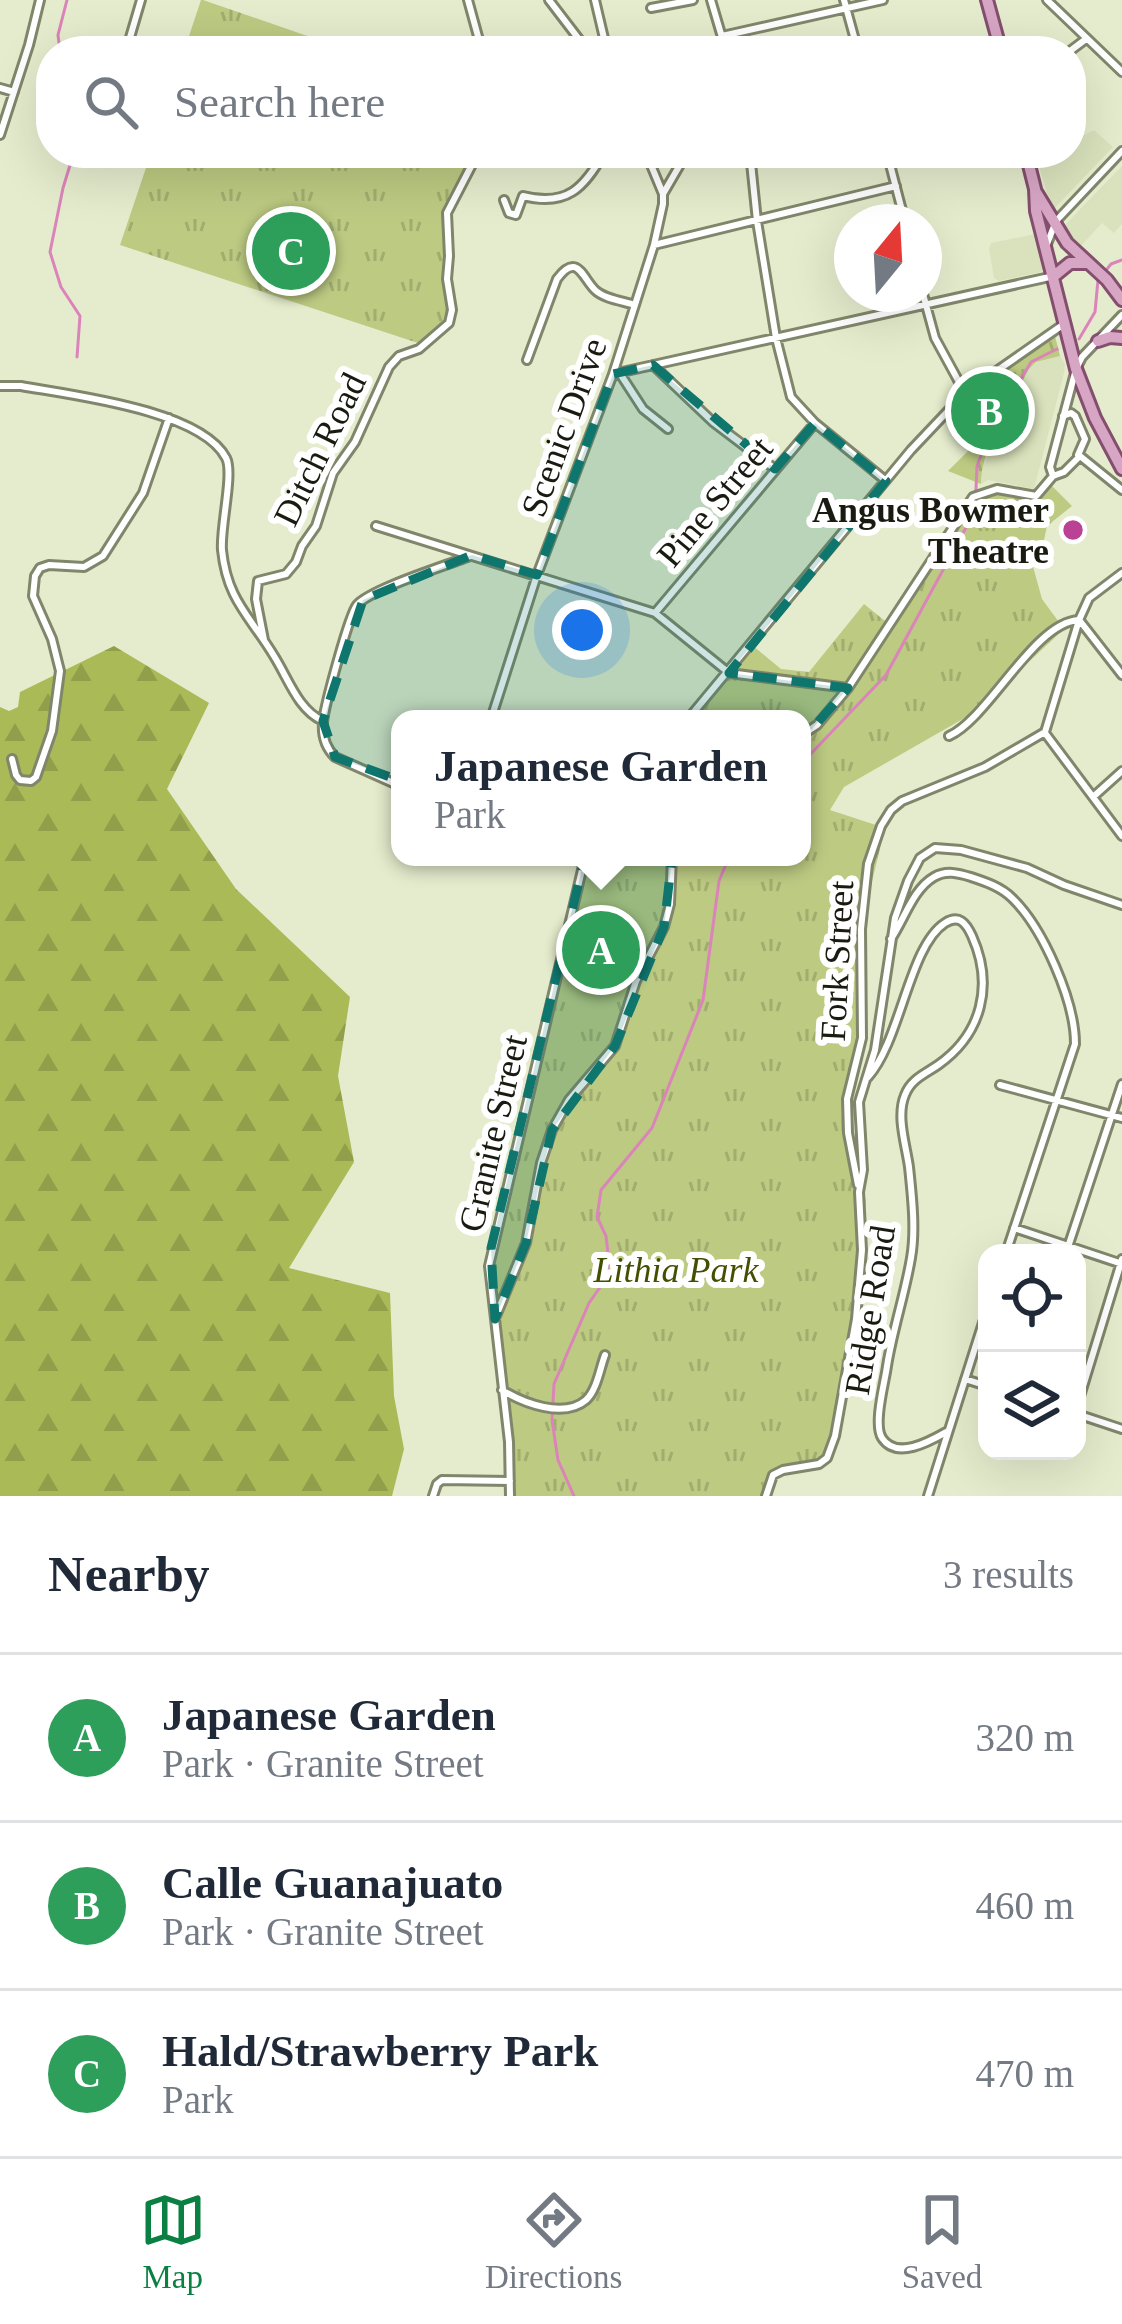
<!DOCTYPE html>
<meta charset="utf-8">
<style>
:root{--surface:#fff;--page:#f2f2f3;--text:#1f2937;--muted:#747a83;--line:#e0e1e3;--accent:#0b8043}
body{margin:0;font-family:"Times New Roman",serif;background:var(--page);color:var(--text)}
.controls{position:absolute;right:36px;bottom:36px;display:grid;overflow:hidden;border-radius:24px;box-shadow:0 12px 48px #0002}
.controls button{width:108px;height:108px;display:grid;place-items:center;padding:0;border:0;border-bottom:3px solid var(--line);background:var(--surface);color:var(--text);font:60px sans-serif}
.compass{position:absolute;left:834px;top:204px;width:108px;height:108px;border-radius:50%;background:var(--surface);box-shadow:0 12px 48px #0002;rotate:18deg}
.you{position:absolute;left:582px;top:630px;width:42px;height:42px;margin:-30px;border:9px solid #fff;border-radius:50%;background:#1a73e8;box-shadow:0 0 0 18px #1a73e833}
.badge{display:grid;place-items:center;width:78px;height:78px;border-radius:50%;background:var(--accent);color:#fff;font-size:39px;font-weight:700}
.pin{position:absolute;translate:-50% -50%;border:6px solid #fff;box-shadow:0 3px 12px #0006}
.popup{position:absolute;left:391px;top:710px;width:420px;height:156px;box-sizing:border-box;display:grid;place-content:center;border-radius:24px;background:var(--surface);filter:drop-shadow(0 3px 9px #0005);font-size:39px;white-space:nowrap;color:var(--muted)}
.popup b{font-size:45px;color:var(--text)}
.popup::after{content:'';position:absolute;left:50%;top:100%;margin-left:-24px;border:24px solid transparent;border-top-color:var(--surface)}
.list{margin:0;padding:0;list-style:none}
h2{display:flex;justify-content:space-between;align-items:center;height:156px;margin:0;padding:0 48px;font-size:51px}
h2 small{font-size:39px;font-weight:400;color:var(--muted)}
.list li{display:grid;grid-template-columns:78px 1fr auto;gap:36px;align-items:center;box-sizing:border-box;height:168px;padding:0 48px;border-top:3px solid var(--line)}
.list b{display:block;font-size:45px;white-space:nowrap}
.list p{margin:0;font-size:39px;white-space:nowrap;color:var(--muted)}
.list em{font-size:39px;font-style:normal;color:var(--muted)}
.icon{flex:none;width:66px;height:66px;fill:none;stroke:currentColor;stroke-width:2;stroke-linecap:round;stroke-linejoin:round}
.map{position:relative;flex:none;width:1122px;height:1496px;overflow:hidden}
.search{position:absolute;background:var(--surface);box-shadow:0 12px 48px #0002;left:36px;right:36px;top:36px;height:132px;display:flex;align-items:center;gap:30px;box-sizing:border-box;padding:0 42px;border-radius:48px;color:var(--muted);font-size:45px}
.sheet{height:660px;background:var(--surface)}
nav{display:flex;justify-content:space-around;align-items:center;box-sizing:border-box;height:168px;border-top:3px solid var(--line);background:var(--surface);font-size:33px;color:var(--muted)}
nav a{display:grid;justify-items:center;gap:6px}
nav .on{color:var(--accent)}
.map>svg:first-child{display:block}
.built{fill:#d9e2bc}
.forest{fill:url(#forest-firs)}
.park{fill:url(#park-tufts)}
.garden{fill:url(#garden-furrows)}
.lines{fill:none;stroke-linecap:round;stroke-linejoin:round}
.stream{stroke:#db84ba;stroke-width:3}
.street-casing{stroke:#80866b;stroke-width:12}
.primary-casing{stroke:#834f6d;stroke-width:16}
.street{stroke:#fff;stroke-width:6}
.primary{stroke:#d7a6c5;stroke-width:10}
.marked{fill:#0f766e;fill-opacity:0.2;stroke:#0f766e;stroke-width:9;stroke-dasharray:24 15;stroke-linejoin:round}
.poi-dot{fill:#ba4193;stroke:#fff;stroke-width:4.5}
.labels{text-anchor:middle;stroke-width:12;stroke-linejoin:round;paint-order:stroke}
.street-label{font-size:36px;fill:#191b11;stroke:#fff}
.poi-label{font-size:36px;font-weight:bold;fill:#191b11;stroke:#fff;text-anchor:end}
.park-label{font-size:36px;font-style:italic;fill:#454f01;stroke:#fff}
</style>
<div class="map">
<svg width="1122" height="1496" viewBox="0 0 1122 1496">
<defs>
<pattern id="forest-firs" width="22" height="20" patternUnits="userSpaceOnUse" patternTransform="scale(3)"><rect width="22" height="20" fill="#a9ba57"/><path d="M5 1l3.5 6h-7zM16 11l3.5 6h-7z" fill="#919f4b"/></pattern>
<pattern id="park-tufts" width="24" height="20" patternUnits="userSpaceOnUse" patternTransform="scale(3)"><rect width="24" height="20" fill="#bcca82"/><path d="M3 7l-1-3M5 7V3M7 7l1-3M15 17l-1-3M17 17v-4M19 17l1-3" fill="none" stroke="#a1ad6f"/></pattern>
<pattern id="garden-furrows" width="10" height="10" patternUnits="userSpaceOnUse" patternTransform="scale(3)"><rect width="10" height="10" fill="#bcca82"/><path d="M-1 1l2-2M0 10L10 0M9 11l2-2" fill="none" stroke="#a1ad6f"/></pattern>
</defs>
<rect width="100%" height="100%" fill="#e5eccd"/>
<!-- built -->
<path class="built" d="M1094,130l19,17 -61,64 -15,-52 11,-6h23v-11z
M1122,166v58l-8,9 -12,-10 -22,24 -15,-16v-6z
M1035,234l8,35 -2,3 -42,9 -5,-3 -5,-29 2,-6z
M1060,356l5,8 -1,9 -30,116 -46,-9 -7,4v-13l16,-40 32,-62 8,-7z"/>
<!-- forest -->
<path class="forest" d="M114,646l95,57 -42,86 69,100 114,108 -12,79 16,86 -65,106 101,25 4,103 10,53 -12,47h-392v-789l9,4 9,-4 2,-15z"/>
<!-- park -->
<path class="park" d="M201,0h2l148,51h-167z
M151,153h324l-30,53 -1,77 5,33 -16,18 -15,9 -298,-98z
M1055,336l5,20 -24,6 -7,7c-17,32 -48,79 -48,115l-33,-13 27,-27 5,-24 -17,-18z
M1051,485l21,21 -25,20 -4,19 -8,6 -3,12 10,36 22,30 -89,83 -131,75 -14,23 55,18 -17,70 -6,66 2,86 -15,56v16l17,79 -5,67 -5,51 -24,129 -13,16 -43,8 -10,24h-256l-1,-54 -20,-176 96,-409h217v-138h-114l64,-74 29,24 28,3 55,-68 26,21 83,-128 18,-8 42,8z"/>
<!-- garden -->
<path class="garden" d="M583,913l56,17 -5,13 -23,32 -40,-12z"/>
<g class="lines">
<!-- stream -->
<path class="stream" d="M60,51l-2,-16 9,-35
M70,153l1,9 -8,26 -13,64 11,35 19,29 -3,41
M1104,273l7,-9 11,-4
M1079,339l16,-27 3,-32
M802,763l84,-88 89,-164 2,-45 14,-37 40,-67 26,-13
M574,1496l-16,-36 -6,-40 2,-36 35,-81 14,-20 6,-21 -3,-26 -9,-19 4,-27 51,-62 51,-128 16,-119 10,-24"/>
<!-- street casing -->
<g class="street-casing">
<path id="street" d="M468,0l14,51
M549,0l39,51
M595,0l12,51
M711,0l15,51
M844,0l14,51
M1047,0l75,72
M651,8l42,-8
M722,36l161,-36
M126,51l15,-51
M1070,51l16,-12
M0,88l14,4
M0,135l29,-90 11,-45
M750,153l7,68 19,117 15,59 24,26 70,57
M887,153l18,69
M663,194l18,-31 36,-10
M504,200l5,13 7,2 7,-19c44,11 61,-8 81,-43
M1047,244l9,-23 66,-70
M654,245l242,-59
M923,294l12,44 30,55
M527,360l30,-81c20,-27 25,-2 38,11 9,9 28,11 40,15
M653,365l60,57 62,47
M619,372l24,37 25,20
M613,374l441,-98
M0,386h21c50,9 180,24 205,72 8,15 -6,70 -4,92 5,50 28,66 52,106 14,22 24,54 49,65
M1063,416l8,-3 4,3 10,23 -7,16
M1053,476l-3,-9 26,-98 6,-12 40,-42
M376,526l279,87 74,60 119,15
M655,613l160,-190
M1080,621l42,54
M264,640l-8,-41 2,-18 28,-7 10,-12 6,-16 14,-20 17,-53 22,-31 34,-75 10,-11 20,-7 30,-26 3,-13 -5,-31 2,-23 -2,-43 31,-60
M491,719l46,-144 76,-201 41,-129 9,-41v-10l-17,-41
M688,719l223,-269 54,-57 99,-69
M1045,733l77,103
M802,735l15,-10 31,-37 125,-191 24,-8 39,7 17,-20 11,-4 16,-16 42,34
M949,736c40,-18 85,-114 130,-116l10,-22 33,-25
M12,759l4,16 4,5 11,1 5,-4 16,-46 8,-60 -8,-32 -19,-43 2,-20 5,-8 9,-3 35,2 19,-11 40,-63 26,-75
M400,786l-65,-29c-9,-9 -13,-21 -12,-34 1,-16 26,-108 34,-118 13,-16 91,-40 113,-49
M1093,797l29,-26
M891,939c13,-19 22,-50 43,-62 12,-7 24,-4 37,0 15,5 30,10 41,21 31,30 63,103 63,146l-69,209
M868,1077c33,-37 41,-131 77,-154 14,-9 21,0 27,13 22,49 10,98 -34,129 -13,9 -27,14 -33,30 -9,21 1,50 4,72 3,29 7,63 2,91 -6,36 -18,71 -24,108 -2,16 -14,58 -5,72 15,23 50,2 66,-7
M1000,1085l122,33
M858,1185l-10,-52 -1,-34 15,-61 -1,-109 7,-65 13,-38 10,-16 11,-9 83,-34 60,-35 34,-112
M1014,1228l108,36
M1066,1253l56,-169
M496,1316l30,-73 15,-80 11,-33 17,-30 46,-54 21,-65 28,-54 6,-23 2,-47
M965,1379l22,7
M502,1390c21,13 62,29 84,10 11,-10 14,-32 19,-45
M1077,1406l45,-147
M1077,1414l45,15
M433,1496l4,-12 5,-4 68,1
M510,1496l-1,-54 -20,-176 96,-409
M766,1496l7,-21 10,-5 36,-6 8,-6 8,-22 21,-117 6,-69 -3,-58 4,-22 -4,-68 16,-52 20,-132 13,-37 12,-23 15,-10 26,2 66,18 37,17 58,20
M928,1496l59,-186"/>
</g>
<!-- primary casing -->
<g class="primary-casing">
<path id="primary" d="M987,0l14,51
M1026,153l9,36 1,22 40,158 19,49 27,51
M1036,192l31,51 40,37 15,20
M1054,276l16,-13h16
M1098,341l12,-4 12,1"/>
</g>
<!-- street -->
<use href="#street" class="street"/>
<!-- primary -->
<use href="#primary" class="primary"/>
</g>
<!-- marked area -->
<path class="marked" d="M653,365l122,104 40,-46 71,58 -157,192 119,15 -36,41 -132,59 -16,139 -49,119 -63,84 -26,113 -31,76 -4,-71 96,-400 -252,-91 -12,-36 40,-121 109,-45 65,20 76,-201z"/>
<!-- markers -->
<circle class="poi-dot" cx="1073" cy="530" r="12"/>
<g class="labels">
<!-- street labels -->
<g class="street-label">
<text transform="translate(563 427) rotate(-70)" y="13">Scenic Drive</text>
<text transform="translate(319 449) rotate(-64)" y="13">Ditch Road</text>
<text transform="translate(714 501) rotate(-50)" y="13">Pine Street</text>
<text transform="translate(836 961) rotate(-87)" y="13">Fork Street</text>
<text transform="translate(492 1133) rotate(-77)" y="13">Granite Street</text>
<text transform="translate(869 1310) rotate(-81)" y="13">Ridge Road</text>
</g>
<!-- poi labels -->
<g class="poi-label">
<text x="1049" y="522">Angus Bowmer<tspan x="1049" dy="41">Theatre</tspan></text>
</g>
<!-- park labels -->
<g class="park-label">
<text x="676" y="1282">Lithia Park</text>
</g>
</g>
</svg>
<div class="controls">
<button><svg class="icon" aria-label="locate" viewBox="0 0 24 24"><circle cx="12" cy="12" r="6"/><path d="M12 2v4M12 18v4M2 12h4M18 12h4"/></svg></button>
<button><svg class="icon" aria-label="layers" viewBox="0 0 24 24"><path d="M12 4l9 5-9 5-9-5zM3 14l9 5 9-5"/></svg></button>
</div>
<svg class="compass" viewBox="-18 -18 36 36"><path d="M0-13l5 13h-10z" fill="#e53935"/><path d="M0 13l5-13h-10z" fill="#747a83"/></svg>
<div class="you"></div>
<div class="pin badge" style="left:601px;top:950px;background:#2e9e5b">A</div>
<div class="popup"><b>Japanese Garden</b>Park</div>
<div class="pin badge" style="left:990px;top:411px;background:#2e9e5b">B</div>
<div class="pin badge" style="left:291px;top:251px;background:#2e9e5b">C</div>
<div class="search"><svg class="icon" aria-label="search" viewBox="0 0 24 24"><circle cx="10" cy="10" r="6"/><path d="M15 15l6 6"/></svg>Search here</div>
</div>
<section class="sheet">
<h2>Nearby<small>3 results</small></h2>
<ul class="list">
<li><span class="badge" style="background:#2e9e5b">A</span><div><b>Japanese Garden</b><p>Park · Granite Street</p></div><em>320 m</em></li>
<li><span class="badge" style="background:#2e9e5b">B</span><div><b>Calle Guanajuato</b><p>Park · Granite Street</p></div><em>460 m</em></li>
<li><span class="badge" style="background:#2e9e5b">C</span><div><b>Hald/Strawberry Park</b><p>Park</p></div><em>470 m</em></li>
</ul>
</section>
<nav>
<a class="on"><svg class="icon" aria-label="map" viewBox="0 0 24 24"><path d="M3 6l6-2 6 2 6-2v14l-6 2-6-2-6 2zM9 4v14M15 6v14"/></svg>Map</a>
<a><svg class="icon" aria-label="directions" viewBox="0 0 24 24"><path d="M12 3l9 9-9 9-9-9zM9 14v-3h6M13 9l2 2-2 2"/></svg>Directions</a>
<a><svg class="icon" aria-label="saved" viewBox="0 0 24 24"><path d="M7 4h10v16l-5-4-5 4z"/></svg>Saved</a>
</nav>
